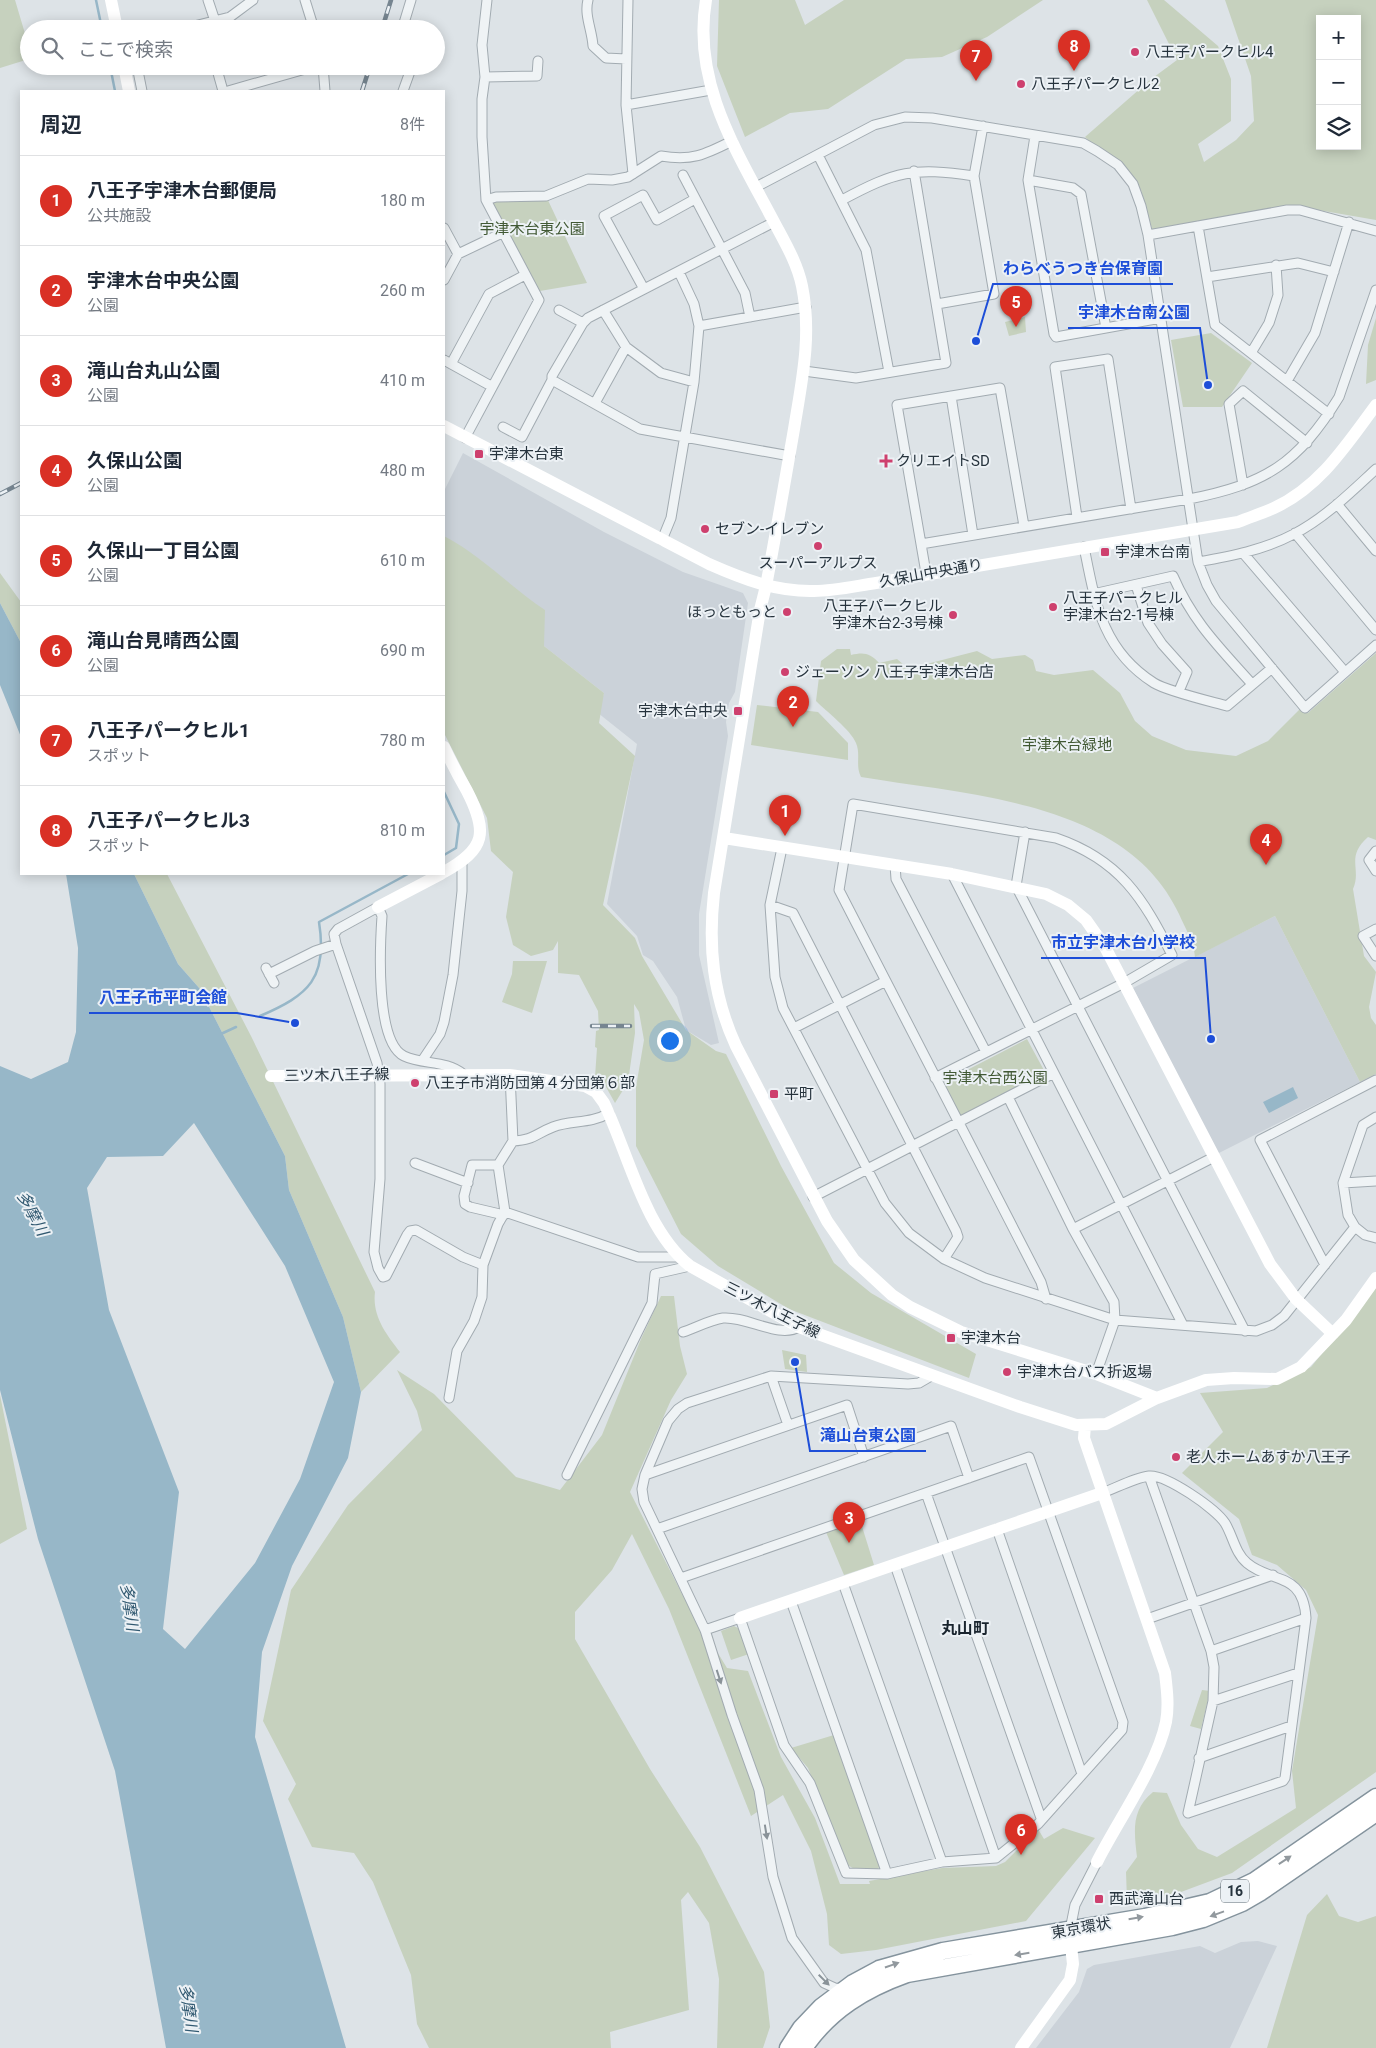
<!DOCTYPE html>
<html lang="ja">
<meta charset="utf-8">
<style>
:root{--surface:#fff;--page:#f2f2f3;--text:#1f2937;--muted:#747a83;--line:#e0e1e3;--accent:#d93025}
body{margin:0;font-family:Roboto,"Noto Sans JP",sans-serif;background:var(--page);color:var(--text)}
.controls{position:absolute;right:15px;top:15px;display:grid;overflow:hidden;border-radius:0px;box-shadow:0 2px 12px #0003}
.controls button{width:45px;height:45px;display:grid;place-items:center;padding:0;border:0;border-bottom:1px solid var(--line);background:var(--surface);color:var(--text);font:25px sans-serif}
.you{position:absolute;left:669px;top:1040px;width:18px;height:18px;margin:-12px;border:4px solid #fff;border-radius:50%;background:#1a73e8;box-shadow:0 0 0 8px #1a73e833}
.badge{display:grid;place-items:center;width:32px;height:32px;border-radius:50%;background:var(--accent);color:#fff;font-size:16px;font-weight:700}
.pin{position:absolute;translate:-50% -41px;filter:drop-shadow(0 1px 2px #0008)}
.pin::after{content:'';position:absolute;top:26px;width:18px;height:15px;background:inherit;clip-path:polygon(0 0,100% 0,50% 100%)}
.list{margin:0;padding:0;list-style:none}
h2{display:flex;justify-content:space-between;align-items:center;height:65px;margin:0;padding:0 20px;font-size:21px}
h2 small{font-size:16px;font-weight:400;color:var(--muted)}
.list li{display:grid;grid-template-columns:32px 1fr auto;gap:15px;align-items:center;box-sizing:border-box;height:90px;padding:0 20px;border-top:1px solid var(--line)}
.list b{display:block;font-size:19px;white-space:nowrap}
.list p{margin:0;font-size:16px;white-space:nowrap;color:var(--muted)}
.list em{font-size:16px;font-style:normal;color:var(--muted)}
.icon{flex:none;width:28px;height:28px;fill:none;stroke:currentColor;stroke-width:2;stroke-linecap:round;stroke-linejoin:round}
.map{position:relative;flex:none;width:1376px;height:2048px;overflow:hidden}
.search{position:absolute;background:var(--surface);box-shadow:0 2px 12px #0003;left:20px;top:20px;width:425px;height:55px;display:flex;align-items:center;gap:12px;box-sizing:border-box;padding:0 18px;border-radius:28px;color:var(--muted);font-size:19px}
.panel{position:absolute;background:var(--surface);box-shadow:0 2px 12px #0003;left:20px;top:90px;width:425px;height:785px;border-radius:0px}
.map>svg:first-child{display:block}
.built{fill:#cbd2d9}
.green{fill:#c6d1be;fill-rule:evenodd}
.water{fill:#97b7c8;fill-rule:evenodd}
.lines{fill:none;stroke-linecap:round;stroke-linejoin:round}
.stream{stroke:#97b7c8;stroke-width:2.5}
.street-casing{stroke:#a2abb1;stroke-width:11}
.highway-casing{stroke:#84939d;stroke-width:19}
.street{stroke:#eff3f5;stroke-width:9}
.secondary{stroke:#fff;stroke-width:12}
.highway{stroke:#fff;stroke-width:16}
.rail-casing{stroke:#768590;stroke-width:4.5}
.rail{stroke:#ecf1f5;stroke-width:2.5;stroke-dasharray:8;stroke-linecap:butt}
.oneway{fill:#8a9399}
.oneway2{fill:#92999e}
.poi-dot{fill:#ce406e;stroke:#ecf1f5;stroke-width:2}
.labels{text-anchor:middle;stroke-width:4;stroke-linejoin:round;paint-order:stroke}
.shield{fill:#ecf1f5;stroke:#616c74;stroke-width:1}
.shield-label{font-size:14px;font-weight:bold;fill:#26333d}
.poi-label{font-size:15px;fill:#26333d;stroke:#ecf1f5;text-anchor:start}
.park-label{font-size:15px;fill:#415934;stroke:#ecf1f5}
.street-label{font-size:15px;fill:#26333d;stroke:#ecf1f5}
.water-label{font-size:16px;font-style:italic;fill:#315971;stroke:#ecf1f5}
.neighbourhood-label{font-size:16px;font-weight:bold;fill:#19242e;stroke:#ecf1f5}
.leader{fill:none;stroke:#1d4ed8;stroke-width:2}
.callout-dot{fill:#1d4ed8;stroke:#ecf1f5;stroke-width:2}
.callout-label{font-size:16px;text-anchor:middle;font-weight:bold;fill:#1d4ed8;stroke:#ecf1f5;stroke-width:4;stroke-linejoin:round;paint-order:stroke}
</style>
<div class="map">
<svg width="1376" height="2048" viewBox="0 0 1376 2048">
<rect width="100%" height="100%" fill="#dde3e7"/>
<!-- built -->
<path class="built" d="M463,453l141,79 79,40 60,21 5,10 -13,89 -6,11 -3,19 2,14 -29,178v41l20,88 -8,2 -25,-15 -9,-33 -24,-36 -10,-6 -6,-19 -30,-32 30,-160 -39,-31 6,-20 -60,-47 -100,-90v-65z
M1275,916l85,166 -143,72 -84,-166z
M1258,1941l19,5 -47,102h-194l43,-56 8,-23 7,-4 106,-19 15,7 26,-11z"/>
<!-- green -->
<path class="green" d="M0,0h15l14,47v12l-29,9z
M719,0h76l10,25 39,-25h199l-56,37 -45,20 -36,2 -78,50 -38,4 -45,24 -28,-71z
M1147,0h17l54,46 13,33v42l-33,23 6,18 32,-22 18,-19 -3,-45 -26,-76h151v220l-81,-14 -142,26 -12,-42 -56,-53 65,-57 27,-20zM1320,19h37v127h-37z
M546,196l41,87 -53,9 -48,-92z
M1025,317l1,15 -17,4 -4,-14z
M1376,318v62l-10,4 2,-39z
M1211,333l41,30 -30,44h-39l-12,-67z
M444,536c37,19 66,51 101,74l-1,36 60,47 -5,30 36,33 -32,149 32,33 7,18 44,74 30,21 10,3 55,112 53,97 37,30 105,61 -7,24 -180,-69 -71,-43 -37,-32 -45,-88v-59l8,-47 -5,-28 -5,-8 1,29 -7,49 -13,21 -14,-25 -6,-1 2,-29 -2,-1 1,-16 3,-1 -1,-19 -19,-36 -21,-2v-32l-5,9 -22,6 -18,-11 -7,-28 7,-45 -22,-21 -4,-33 -43,-85z
M0,573l21,29v41l-21,-40z
M837,649h13l1,6c13,-3 19,-2 28,8l18,-4 7,6 11,2 62,-16 15,8 33,-4 8,5 3,11 18,4 39,-5 27,23 15,28 17,15 34,14 50,6 32,-15 32,-32 8,4 68,-60v187l-8,-3c-23,20 -6,32 -15,52l11,67 12,16 -7,35 2,11 5,7v49l-16,8 -85,-166 -80,41c-1,-15 -10,-29 -16,-43 -52,-113 -211,-119 -318,-137 -6,-12 0,-22 -5,-34 -5,-13 -30,-32 -40,-42l5,-40z
M757,705l61,7 30,31v17l-97,-15z
M134,874h33l84,162 124,256c-3,24 11,42 25,60l-39,40 -18,-75 -54,-127 -4,-34 -85,-167 -22,-25z
M513,961h34l-15,52 -30,-11 10,-28z
M1027,1039l19,35 -86,45 -18,-36z
M1376,1287v485l-144,101 -59,22 -46,5 -1,-28 11,-15c-3,-26 -6,-47 16,-65l14,1 14,32 17,24 19,8 79,-49 -4,-37 26,-156 -12,-25 -29,-25 -25,-10 -13,-36 -57,-46 41,-41 -23,-39 67,-5 44,-21z
M661,1296h13l6,50 7,28 -16,26 -41,92 52,102 45,74 21,3 33,86 34,61 25,66h30l-1,-3 73,-13 54,-2 9,-4 33,-33 6,10 19,-11 32,10 -69,83 -150,29 -35,4 -12,-9 -2,-31 -16,-63 -28,-56 -32,21 -82,-207 -37,-75 -20,36 -37,42v27l75,130 50,78 64,125 6,55 -7,21h-46l2,-69 -10,-56 -21,-31 -7,8 8,110 -79,22 1,16h-182l-12,-24 -6,-49 -38,-93 -19,-29 -42,-6 -24,-48 8,-15 -33,-63 28,-131 57,-85 74,-75 -5,-19 -20,-41 37,24 82,83 44,13 42,-55 39,-96z
M782,1350l24,5 1,17 -22,-3z
M0,1395l27,134 -27,15z
M860,1520l14,45 -30,10 -18,-43z
M734,1626l6,3 9,25 -18,6 -10,-29z
M1202,1690l8,1 -9,38 -11,-3z
M834,1735l46,130 -3,6 -21,-1 -10,-6 -38,-96 -17,-20z
M1327,1894l12,22 19,6 18,-6v132h-109l40,-133z"/>
<!-- water -->
<path class="water" d="M0,603l21,40v94l-21,-52z
M66,874h68l44,90 22,25 85,167 4,34 54,127 18,75 -13,66 -56,108 -30,86 -7,85 91,311h-180l-51,-277 -77,-232 -38,-149v-324l31,13 37,-17 8,-30 2,-84zM194,1123l91,143 49,116 -34,97 -45,84 -70,86 -22,-20 16,-137 -70,-182 -22,-122 20,-31 56,-1z
M1293,1087l5,11 -29,15 -6,-11z"/>
<g class="lines">
<!-- stream -->
<path class="stream" d="M96,0l6,29
M110,66l5,25
M444,792l15,32 -3,24 -12,7
M260,1016c49,-21 68,-38 59,-94l89,-48
M223,1033l13,-6"/>
<!-- street casing -->
<g class="street-casing">
<path id="street" d="M208,0l7,21
M305,0l9,29
M588,0c-4,15 4,30 5,46l13,12 20,1
M628,0l-2,105 7,69
M182,29l48,-12 23,-17
M405,29l-1,-6 7,-23
M137,66l5,25
M216,66l7,25
M323,66l2,25
M485,77l52,-1 1,-15
M228,91l88,-25
M403,91l9,-25
M626,105l85,-15
M1035,136l-7,44 26,154 2,3 105,-19
M818,155l48,95 23,122
M683,175l62,118 5,24
M1028,180l45,8 8,6 25,134
M756,187l118,-62 31,-8 27,1 151,25 14,8 21,14 15,19 8,22 7,29 50,327 9,23 9,16 89,107 71,-63
M486,200l10,-3 50,-1 42,-17 24,1 16,-3 33,-21c31,5 43,-1 71,-15
M842,200c54,-29 71,-33 132,-24
M1198,226l17,99 114,89
M444,228l14,26 -14,26
M1148,235l139,-25h13l76,21
M458,254l44,-21
M679,272l15,32 5,22
M1207,277l91,-14 36,9
M644,289l-40,-73 39,-21 14,25 38,-21
M937,304l57,-10 -20,-118 9,-50
M559,310l24,13
M603,310l23,37 35,26 33,9
M1251,353l18,-30 9,-28 -2,-30
M444,360l47,26
M451,364l38,-70 36,-19
M804,371l52,7 90,-15 -32,-192
M552,380l88,49 150,27
M1287,381l28,-48 34,-111
M951,396l22,139
M595,403l31,-56
M503,427l19,10 30,-57v-4l31,-53 5,-5 186,-96
M465,438l74,-138 -53,-100 -4,-63v-38l3,-22 -3,-32 5,-45
M1243,485l-14,-81 14,-13 64,52
M1337,504l39,47
M1077,517l-22,-150 53,-8 23,150
M1295,533l81,97
M662,540l9,-22 23,-136 5,-56 107,-19
M921,544l268,-45c76,-15 109,-35 150,-102l37,-107
M1084,547c11,55 18,103 70,136 13,8 55,18 73,23l45,-38
M1243,553l102,119
M1198,562c33,-6 66,-12 96,-28 31,-16 57,-42 82,-65
M926,573l-29,-168 103,-17 24,138
M1136,585l12,38 14,21 25,28 -8,19
M1093,594l80,-18c20,46 46,71 79,108
M1025,832l-9,54 229,445
M782,848l-12,57 5,72 8,31 102,195 24,30 35,26 41,19 130,42 141,11 16,-6 12,-9 71,-89
M1376,851l-7,9 7,11
M895,865l1,14 90,173
M952,874l231,451
M770,905l23,8 163,318 2,6 -14,22
M1376,929l-13,7 13,20
M266,968l8,15
M269,974l46,-23 21,-7
M794,1028l92,-47
M422,1061l18,-27 4,-12 9,-47 9,-84v-30
M463,1074c-17,-14 -40,-9 -59,-18 -29,-14 -24,-111 -22,-140l-4,-9 -40,22 -4,5 2,10 41,119 3,21v95l-6,73 4,16 5,9 3,-1 21,-41 3,-4 6,-1 47,27 20,8
M935,1078l189,-95 48,-28c-29,-57 -52,-95 -116,-117l-203,-34 -14,86 202,392 5,17
M1008,1097l65,132 41,73 1,18 -19,54
M1376,1117l-13,8 -20,58 5,32 7,12 10,8 11,3
M513,1141c21,-1 22,-7 40,-14 18,-7 38,-3 56,-14
M415,1163l53,20
M498,1165h-26l-8,31 1,8 5,3 34,8
M1343,1183l33,-2
M813,1197l241,-124
M505,1212l133,45h41
M1073,1229l141,-72
M1325,1265l-65,-125 116,-60
M683,1332c12,-4 27,-12 40,-14 24,-2 56,21 76,9
M771,1376l17,49
M449,1398l8,-47 17,-30 8,-24 1,-32 15,-41 7,-12 -7,-47 15,-24 -3,-66
M567,1475l85,-172 3,-29 35,-8
M645,1475l202,-70 17,52
M1149,1476l62,175 3,16 -1,34 -25,112
M926,1493l115,325
M1102,1493c14,-5 32,-15 47,-17 17,-2 67,33 76,47 8,13 10,30 22,40 25,21 56,8 59,55l-21,160 -2,3 -95,32
M657,1529l294,-103 18,52
M997,1529l85,245
M895,1565l101,293
M681,1578l348,-121 94,265 -1,8 -84,94 -42,34 -54,4 -55,12 -41,-1 -36,-90 -26,-38 -44,-127 -35,12
M843,1583l99,279
M791,1601l96,273
M1147,1619l126,-44
M1211,1651l95,-33
M1213,1701l85,-28
M1199,1758l92,-32
M1070,1930l5,-25 22,-43
M844,1989l-9,-1 -11,-5 -32,-45 -19,-61 -14,-87 -27,-75 -27,-85 -61,-128 -2,-13 3,-14 23,-54 10,-12 9,-6 84,-27 137,8 11,-1 12,-7"/>
</g>
<!-- highway casing -->
<g class="highway-casing">
<path id="highway" d="M788,2048l13,-20 20,-21 32,-24 26,-14 64,-18 202,-34 65,-15 44,-21 122,-84
M804,2048c26,-38 61,-59 103,-74l265,-47 31,-8 39,-16 19,-11 115,-79"/>
</g>
<!-- street -->
<use href="#street" class="street"/>
<!-- secondary -->
<path class="secondary" d="M111,0l6,29
M706,0c-14,82 30,150 67,220 11,21 24,42 29,66 10,49 0,94 -8,143 -9,52 -18,104 -28,157l-6,24 -46,283c-6,54 -1,103 22,153l91,175 27,39 38,35 18,12 51,25 135,42 61,24
M124,66l5,25
M444,426l265,138c34,15 67,28 105,27 20,0 42,-5 62,-8l362,-61c12,-5 25,-9 36,-14 46,-21 73,-64 102,-103
M444,747c7,15 15,30 23,44 21,41 19,58 -23,81
M724,838l228,36 94,20 22,11 18,15 19,27 165,317 26,35 37,35
M378,907l63,-33
M271,1076l239,-1 75,11 11,6 8,11c25,52 40,126 86,163l109,61 221,80 56,18 30,-1 51,-26 49,-18 28,-2 43,1 24,-12 45,-47 30,-42
M1085,1426l-1,12 81,235c2,17 4,33 1,49 -9,44 -49,100 -69,140
M740,1618l362,-125
M1021,2048l49,-68 3,-16 -3,-27"/>
<!-- highway -->
<use href="#highway" class="highway"/>
<!-- rail casing -->
<g class="rail-casing">
<path id="rail" d="M382,29l9,-29
M362,91l8,-25
M0,494l21,-11
M592,1026h38"/>
</g>
<!-- rail -->
<use href="#rail" class="rail"/>
</g>
<!-- one-way arrows -->
<defs><path id="oneway-solid" d="M-6-.8H1V-3.2L6.5 0L1 3.2V.8H-6Z" transform="scale(1.25)"/></defs>
<g class="oneway">
<use href="#oneway-solid" transform="translate(719 1677) rotate(72)"/>
<use href="#oneway-solid" transform="translate(766 1832) rotate(81)"/>
<use href="#oneway-solid" transform="translate(824 1980) rotate(45)"/>
</g>
<g class="oneway2">
<use href="#oneway-solid" transform="translate(1285 1860) rotate(-34)"/>
<use href="#oneway-solid" transform="translate(1217 1914) rotate(160)"/>
<use href="#oneway-solid" transform="translate(1136 1918) rotate(-10)"/>
<use href="#oneway-solid" transform="translate(1022 1954) rotate(171)"/>
<use href="#oneway-solid" transform="translate(892 1965) rotate(-19)"/>
</g>
<!-- markers -->
<g class="poi-dot">
<circle cx="1135" cy="52" r="5"/>
<circle cx="1021" cy="84" r="5"/>
<rect x="474" y="449" width="10" height="10" rx="2.5"/>
<path d="M883.5 453.5h5v5h5v5h-5v5h-5v-5h-5v-5h5z"/>
<circle cx="705" cy="529" r="5"/>
<circle cx="818" cy="546" r="5"/>
<rect x="1100" y="547" width="10" height="10" rx="2.5"/>
<circle cx="1053" cy="607" r="5"/>
<circle cx="787" cy="612" r="5"/>
<circle cx="953" cy="615" r="5"/>
<circle cx="785" cy="672" r="5"/>
<rect x="733" y="706" width="10" height="10" rx="2.5"/>
<circle cx="415" cy="1083" r="5"/>
<rect x="769" y="1089" width="10" height="10" rx="2.5"/>
<rect x="946" y="1333" width="10" height="10" rx="2.5"/>
<circle cx="1007" cy="1372" r="5"/>
<circle cx="1176" cy="1457" r="5"/>
<rect x="1094" y="1894" width="10" height="10" rx="2.5"/>
</g>
<g class="labels">
<!-- shield labels -->
<rect class="shield" x="1221" y="1879.5" width="28" height="23" rx="4"/>
<g class="shield-label">
<text x="1235" y="1896">16</text>
</g>
<!-- poi labels -->
<g class="poi-label">
<text x="1145" y="57">八王子パークヒル4</text>
<text x="1031" y="89">八王子パークヒル2</text>
<text x="489" y="459">宇津木台東</text>
<text x="896" y="466">クリエイトSD</text>
<text x="715" y="534">セブン-イレブン</text>
<text x="1115" y="557">宇津木台南</text>
<text x="818" y="568" text-anchor="middle">スーパーアルプス</text>
<text x="1063" y="603">八王子パークヒル<tspan x="1063" dy="17">宇津木台2-1号棟</tspan></text>
<text x="943" y="611" text-anchor="end">八王子パークヒル<tspan x="943" dy="17">宇津木台2-3号棟</tspan></text>
<text x="777" y="617" text-anchor="end">ほっともっと</text>
<text x="795" y="677">ジェーソン 八王子宇津木台店</text>
<text x="728" y="716" text-anchor="end">宇津木台中央</text>
<text x="425" y="1088">八王子市消防団第４分団第６部</text>
<text x="784" y="1099">平町</text>
<text x="961" y="1343">宇津木台</text>
<text x="1017" y="1377">宇津木台バス折返場</text>
<text x="1186" y="1462">老人ホームあすか八王子</text>
<text x="1109" y="1904">西武滝山台</text>
</g>
<!-- park labels -->
<g class="park-label">
<text x="532" y="234">宇津木台東公園</text>
<text x="1067" y="750">宇津木台緑地</text>
<text x="995" y="1083">宇津木台西公園</text>
</g>
<!-- street labels -->
<g class="street-label">
<text transform="translate(931 573) rotate(-10)" y="5">久保山中央通り</text>
<text transform="translate(337 1075) rotate(-1)" y="5">三ツ木八王子線</text>
<text transform="translate(772 1310) rotate(27)" y="5">三ツ木八王子線</text>
<text transform="translate(1081 1928) rotate(-10)" y="5">東京環状</text>
</g>
<!-- water labels -->
<g class="water-label">
<text transform="translate(33 1213) rotate(62)" y="6">多摩川</text>
<text transform="translate(130 1607) rotate(82)" y="6">多摩川</text>
<text transform="translate(189 2008) rotate(82)" y="6">多摩川</text>
</g>
<!-- neighbourhood labels -->
<g class="neighbourhood-label">
<text x="965" y="1634">丸山町</text>
</g>
</g>
<!-- callouts -->
<path class="leader" d="M976 341L993 284H1173M1208 385L1200 328H1068M1211 1039L1205 958H1041M295 1023L237 1013H89M795 1362L810 1451H926"/>
<g class="callout-dot">
<circle cx="976" cy="341" r="5"/>
<circle cx="1208" cy="385" r="5"/>
<circle cx="1211" cy="1039" r="5"/>
<circle cx="295" cy="1023" r="5"/>
<circle cx="795" cy="1362" r="5"/>
</g>
<g class="callout-label">
<text x="1083" y="274">わらべうつき台保育園</text>
<text x="1134" y="318">宇津木台南公園</text>
<text x="1123" y="948">市立宇津木台小学校</text>
<text x="163" y="1003">八王子市平町会館</text>
<text x="868" y="1441">滝山台東公園</text>
</g>
</svg>
<div class="controls">
<button>+</button>
<button>−</button>
<button><svg class="icon" aria-label="layers" viewBox="0 0 24 24"><path d="M12 4l9 5-9 5-9-5zM3 14l9 5 9-5"/></svg></button>
</div>
<div class="you"></div>
<div class="pin badge" style="left:785px;top:836px">1</div>
<div class="pin badge" style="left:793px;top:727px">2</div>
<div class="pin badge" style="left:849px;top:1543px">3</div>
<div class="pin badge" style="left:1266px;top:865px">4</div>
<div class="pin badge" style="left:1016px;top:327px">5</div>
<div class="pin badge" style="left:1021px;top:1855px">6</div>
<div class="pin badge" style="left:976px;top:81px">7</div>
<div class="pin badge" style="left:1074px;top:71px">8</div>
<div class="search"><svg class="icon" aria-label="search" viewBox="0 0 24 24"><circle cx="10" cy="10" r="6"/><path d="M15 15l6 6"/></svg>ここで検索</div>
<section class="panel">
<h2>周辺<small>8件</small></h2>
<ul class="list">
<li><span class="badge">1</span><div><b>八王子宇津木台郵便局</b><p>公共施設</p></div><em>180 m</em></li>
<li><span class="badge">2</span><div><b>宇津木台中央公園</b><p>公園</p></div><em>260 m</em></li>
<li><span class="badge">3</span><div><b>滝山台丸山公園</b><p>公園</p></div><em>410 m</em></li>
<li><span class="badge">4</span><div><b>久保山公園</b><p>公園</p></div><em>480 m</em></li>
<li><span class="badge">5</span><div><b>久保山一丁目公園</b><p>公園</p></div><em>610 m</em></li>
<li><span class="badge">6</span><div><b>滝山台見晴西公園</b><p>公園</p></div><em>690 m</em></li>
<li><span class="badge">7</span><div><b>八王子パークヒル1</b><p>スポット</p></div><em>780 m</em></li>
<li><span class="badge">8</span><div><b>八王子パークヒル3</b><p>スポット</p></div><em>810 m</em></li>
</ul>
</section>
</div>
